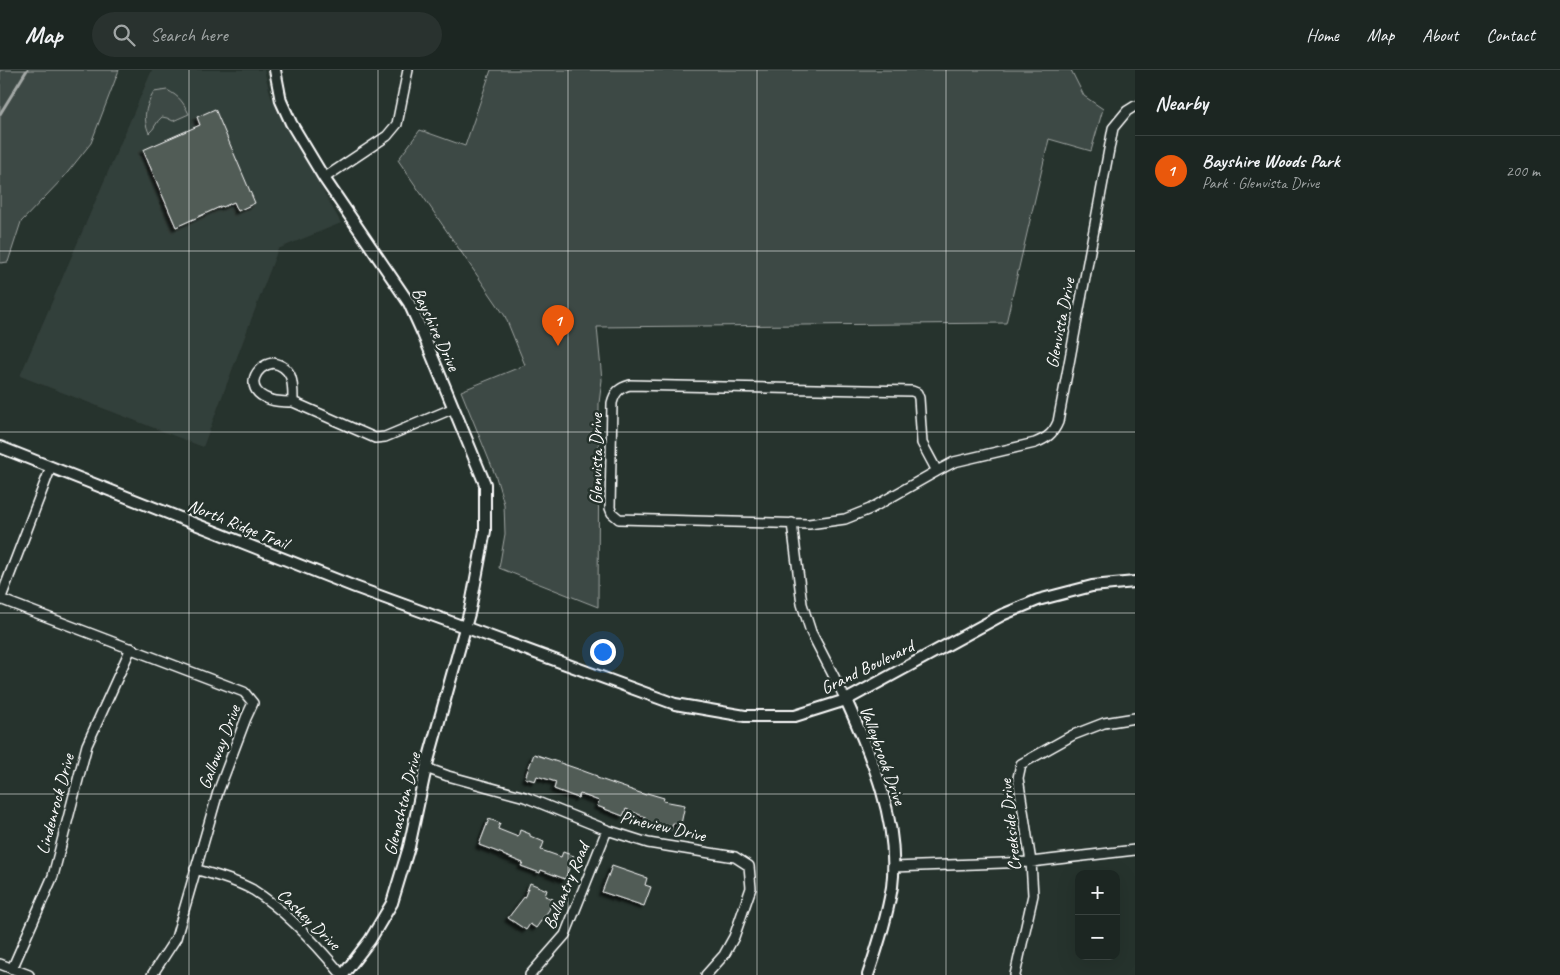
<!DOCTYPE html>
<meta charset="utf-8">
<style>
:root{--surface:#1c2622;--page:#29322f;--text:#f1f3f6;--muted:#a0a5a5;--line:#3a4340;--accent:#ea580c}
body{margin:0;font-family:Caveat,sans-serif;background:var(--page);color:var(--text)}
.controls{position:absolute;right:15px;bottom:15px;display:grid;overflow:hidden;border-radius:10px;box-shadow:0 5px 20px #0002}
.controls button{width:45px;height:45px;display:grid;place-items:center;padding:0;border:0;border-bottom:1px solid var(--line);background:var(--surface);color:var(--text);font:25px sans-serif}
.you{position:absolute;left:602px;top:581px;width:18px;height:18px;margin:-12px;border:4px solid #fff;border-radius:50%;background:#1a73e8;box-shadow:0 0 0 8px #1a73e833}
.badge{display:grid;place-items:center;width:32px;height:32px;border-radius:50%;background:var(--accent);color:#fff;font-size:16px;font-weight:700}
.pin{position:absolute;translate:-50% -41px;filter:drop-shadow(0 1px 2px #0008)}
.pin::after{content:'';position:absolute;top:26px;width:18px;height:15px;background:inherit;clip-path:polygon(0 0,100% 0,50% 100%)}
.list{margin:0;padding:0;list-style:none}
h2{display:flex;justify-content:space-between;align-items:center;height:65px;margin:0;padding:0 20px;font-size:21px}
h2 small{font-size:16px;font-weight:400;color:var(--muted)}
.list li{display:grid;grid-template-columns:32px 1fr auto;gap:15px;align-items:center;box-sizing:border-box;height:70px;padding:0 20px;border-top:1px solid var(--line)}
.list b{display:block;font-size:19px;white-space:nowrap}
.list p{margin:0;font-size:16px;white-space:nowrap;color:var(--muted)}
.list em{font-size:16px;font-style:normal;color:var(--muted)}
.icon{flex:none;width:28px;height:28px;fill:none;stroke:currentColor;stroke-width:2;stroke-linecap:round;stroke-linejoin:round}
.map{position:relative;flex:none;width:1135px;height:905px;overflow:hidden}
header{display:flex;align-items:center;gap:30px;box-sizing:border-box;height:70px;padding:0 25px;background:var(--surface);border-bottom:1px solid var(--line)}
header strong{font-size:24px}
nav{display:flex;gap:28px;margin-inline-start:auto;font-size:18px}
.search{width:350px;height:45px;background:var(--page);display:flex;align-items:center;gap:12px;box-sizing:border-box;padding:0 18px;border-radius:28px;color:var(--muted);font-size:19px}
main{display:flex}
aside{flex:1;background:var(--surface)}
.map>svg:first-child{display:block}
.built{fill:#333f3a}
.green{fill:#3e4944;stroke:#9ea4a2}
.lines{fill:none;stroke-linecap:round;stroke-linejoin:round}
.stream{stroke:#a4a9a7;stroke-width:3}
.building{fill:#515c57;stroke:#fff;filter:url(#shadow)}
.minor-casing{stroke:#fff;stroke-width:12}
.tertiary-casing{stroke:#fff;stroke-width:14}
.minor{stroke:#26332d;stroke-width:9}
.tertiary{stroke:#26332d;stroke-width:10}
.grid{fill:none;stroke:#fff;stroke-width:1;stroke-opacity:0.55}
.labels{text-anchor:middle;stroke-width:5;stroke-linejoin:round;paint-order:stroke}
.street-label{font-size:18px;fill:#fff;stroke:#26332d}
</style>
<header>
<strong>Map</strong>
<div class="search"><svg class="icon" aria-label="search" viewBox="0 0 24 24"><circle cx="10" cy="10" r="6"/><path d="M15 15l6 6"/></svg>Search here</div>
<nav><a>Home</a><a>Map</a><a>About</a><a>Contact</a></nav>
</header>
<main>
<div class="map">
<svg width="1135" height="905" viewBox="0 0 1135 905">
<defs>
<filter id="shadow"><feDropShadow dx="-3.5" dy="3.5" stdDeviation="1" flood-color="#0009"/></filter>
</defs>
<rect width="100%" height="100%" fill="#26332d"/>
<filter id="ink" filterUnits="userSpaceOnUse"><feTurbulence type="fractalNoise" baseFrequency=".02" numOctaves="2"/><feDisplacementMap in="SourceGraphic" scale="10" xChannelSelector="R" yChannelSelector="G"/><feConvolveMatrix kernelMatrix="1 2 1 2 8 2 1 2 1" color-interpolation-filters="sRGB"/></filter>
<g filter="url(#ink)">
<!-- built -->
<path class="built" d="M152,0h112l7,27 70,126 -63,26 -75,198 -183,-71z"/>
<!-- green -->
<path class="green" d="M0,0h119l-28,73 -27,34 -43,45 -13,40 -8,1z
M491,0h580l13,26 19,13 -12,42 -42,-12 -43,184 -409,4 5,53 -3,23 -1,204 -99,-39 6,-34 -1,-30 -8,-27 -35,-86 64,-26 -20,-49 -107,-156 22,-30 45,16z
M167,20c13,7 16,12 22,24l-16,7 -6,-3 -5,-1c-6,4 -7,12 -13,16 -7,-16 -3,-27 5,-41z"/>
<g class="lines">
<!-- stream -->
<path class="stream" d="M0,44l27,-44"/>
</g>
<!-- building -->
<path class="building" d="M215,39l40,94 -17,8 -4,-9 -11,5 -1,-1 -46,21 -33,-77 57,-25 -3,-8z
M534,684l44,15 19,7v2l49,17 1,-2 17,5 -1,3 22,4 -4,19 -8,-1 -2,7 -14,-3 -13,-4 1,-6 -19,-8 -3,7 -26,-10 2,-5 -19,-7 -2,4 -24,-9 2,-7 -19,-6 -2,5 -10,-3z
M489,749l11,4 -2,6 20,8 2,-7 10,4v2l14,6 -3,8 20,7 2,-5 11,4 -9,23 -24,-9 -1,3 -19,-7 2,-3 -20,-8v-1l-24,-9z
M612,796l35,12 -2,7 6,2 -7,19 -42,-14z
M530,813l17,7 -2,6 8,3 -4,11 -13,18 -6,-4 -4,6 -18,-12 17,-22z"/>
<g class="lines">
<!-- minor casing -->
<g class="minor-casing">
<path id="minor" d="M324,108l63,-42 10,-12 11,-54
M273,293c21,4 20,22 20,39 -9,0 -21,0 -29,-5 -18,-9 -10,-31 9,-34z
M293,332l82,36 10,-1 69,-29
M937,401l-15,-28 -3,-45 -2,-5 -5,-2 -282,-6c-11,3 -15,7 -18,18l-2,105 2,5 7,6 190,5 36,-5 25,-10 67,-38 17,-9 81,-19c12,-5 18,-9 23,-21l55,-294 14,-17 8,-5
M792,453l10,81 9,28 35,68
M0,529l244,93 9,11 -7,15 -28,74 -42,146 -24,37
M0,530l51,-133
M426,698l22,8 77,21 82,33 41,13 87,14 14,9 2,22 -17,49 -10,18 -18,20
M893,797l138,-5 104,-12
M195,799c19,6 41,11 58,21 32,20 65,56 89,85
M0,894l29,11
M12,899l41,-93 34,-131 44,-97
M530,905l35,-40 42,-105
M1015,905l18,-80 -2,-33 -13,-84 3,-14 52,-29 31,-12 31,-5"/>
</g>
<!-- tertiary casing -->
<g class="tertiary-casing">
<path id="tertiary" d="M275,0l6,31 10,22 33,55 85,125 14,31 62,150v47l-15,79 -44,158 -17,79 -17,56 -22,37 -27,35
M0,377l355,140 320,117 70,12h50l51,-16 156,-85 36,-15 54,-14 43,-4
M846,630c26,57 54,122 46,187 -5,30 -14,59 -24,88"/>
</g>
<!-- minor -->
<use href="#minor" class="minor"/>
<!-- tertiary -->
<use href="#tertiary" class="tertiary"/>
</g>
</g>
<!-- grid -->
<path class="grid" d="M189,0v905M378,0v905M568,0v905M757,0v905M946,0v905M0,181h1135M0,362h1135M0,543h1135M0,724h1135"/>
<g class="labels">
<!-- street labels -->
<g class="street-label">
<text transform="translate(1060 253) rotate(-79)" y="6">Glenvista Drive</text>
<text transform="translate(436 259) rotate(65)" y="6">Bayshire Drive</text>
<text transform="translate(596 389) rotate(-90)" y="6">Glenvista Drive</text>
<text transform="translate(238 454) rotate(22)" y="6">North Ridge Trail</text>
<text transform="translate(867 597) rotate(-26)" y="6">Grand Boulevard</text>
<text transform="translate(219 677) rotate(-69)" y="6">Galloway Drive</text>
<text transform="translate(883 685) rotate(70)" y="6">Valleybrook Drive</text>
<text transform="translate(55 734) rotate(-75)" y="6">Lindenrock Drive</text>
<text transform="translate(402 734) rotate(-76)" y="6">Glenashton Drive</text>
<text transform="translate(1010 755) rotate(-96)" y="6">Creekside Drive</text>
<text transform="translate(663 756) rotate(13)" y="6">Pineview Drive</text>
<text transform="translate(566 816) rotate(-67)" y="6">Ballantry Road</text>
<text transform="translate(309 849) rotate(44)" y="6">Cashey Drive</text>
</g>
</g>
</svg>
<div class="controls">
<button>+</button>
<button>−</button>
</div>
<div class="you"></div>
<div class="pin badge" style="left:558px;top:276px">1</div>
</div>
<aside>
<h2>Nearby<small></small></h2>
<ul class="list">
<li><span class="badge">1</span><div><b>Bayshire Woods Park</b><p>Park · Glenvista Drive</p></div><em>200 m</em></li>
</ul>
</aside>
</main>
